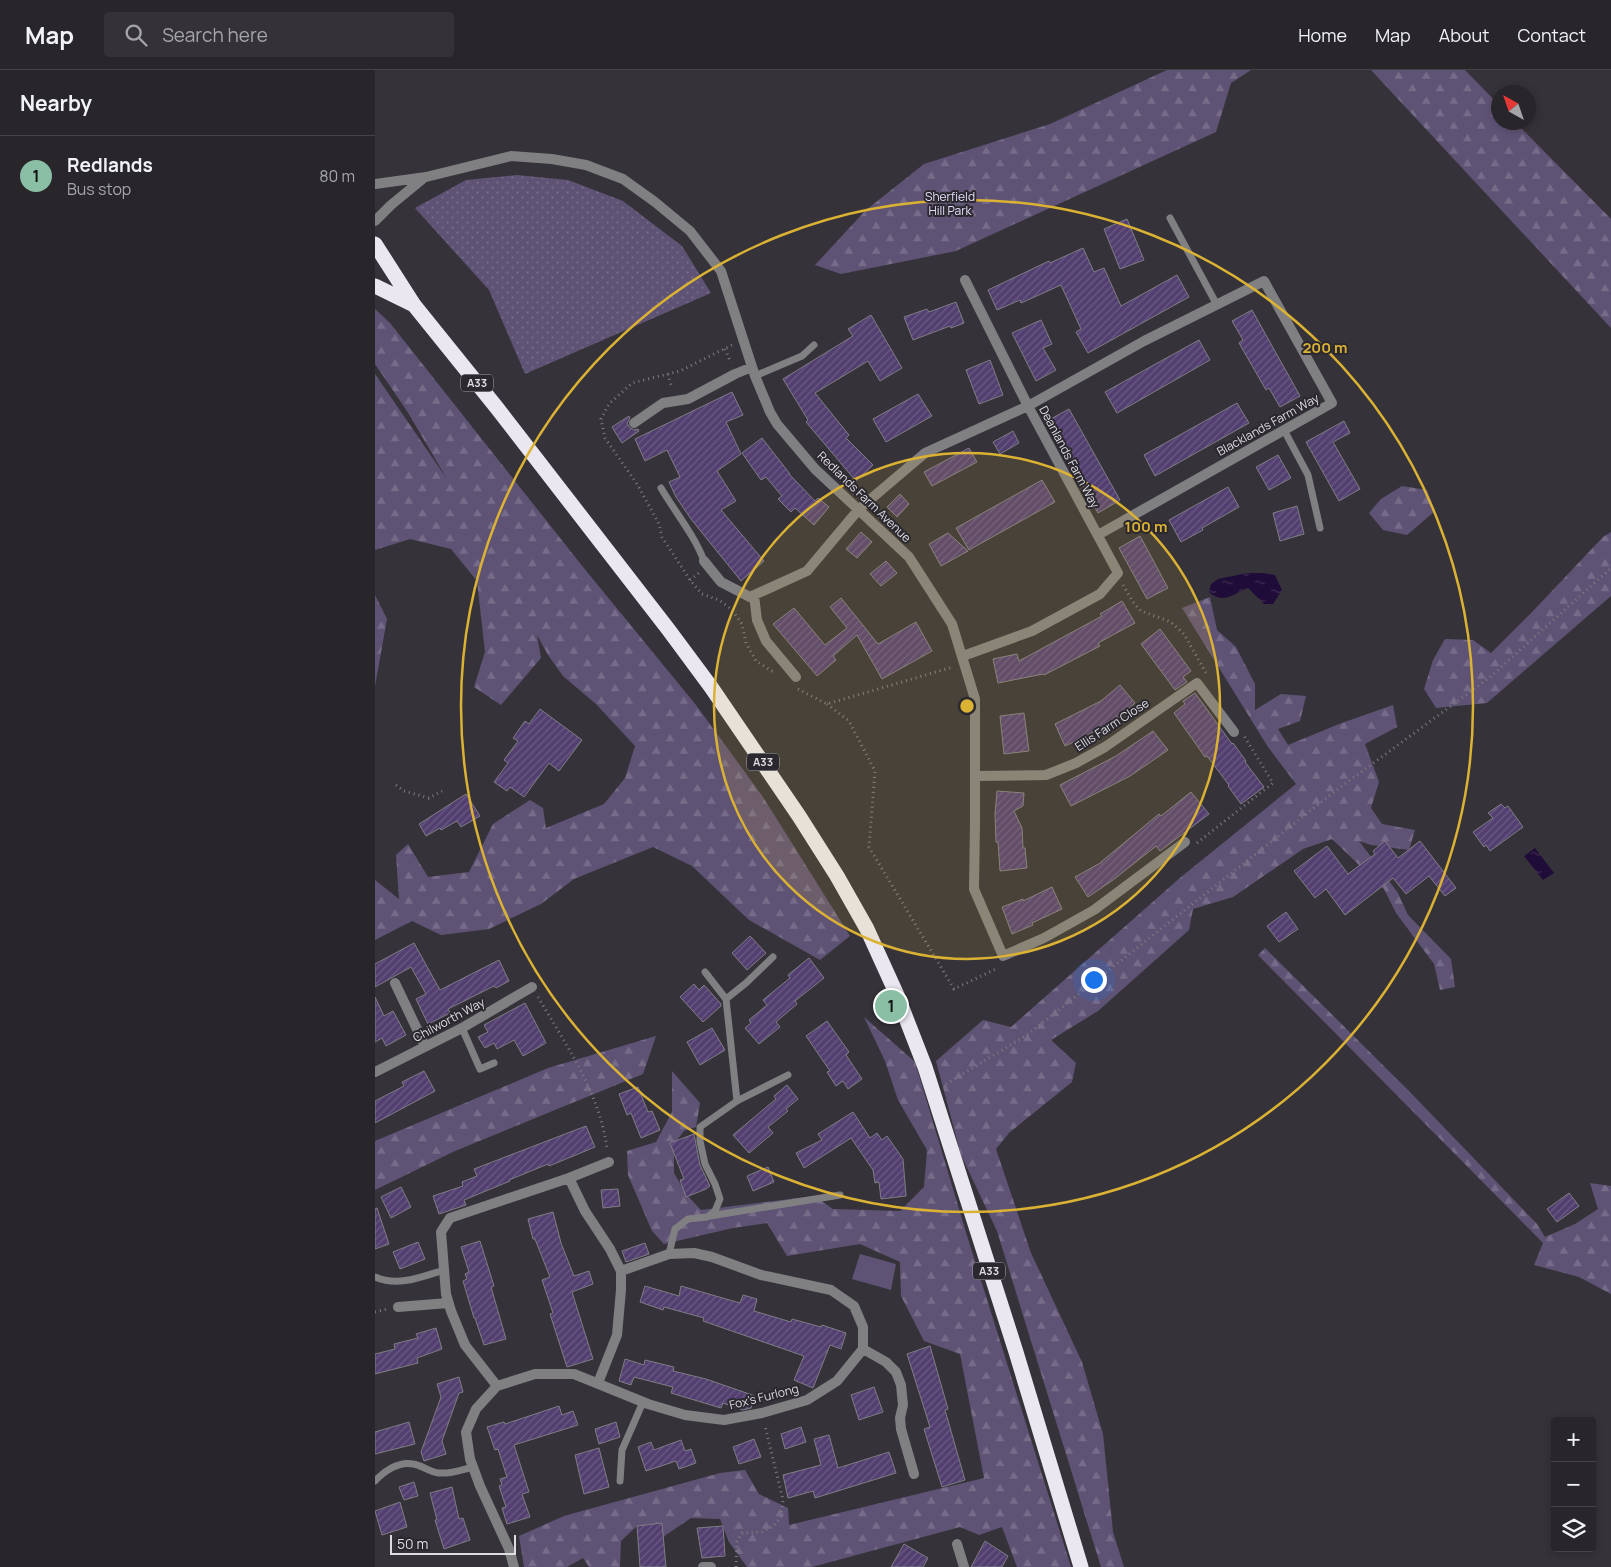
<!DOCTYPE html>
<meta charset="utf-8">
<style>
:root{--surface:#28262b;--page:#343237;--text:#f1f3f6;--muted:#a5a5a9;--line:#444347;--accent:#8abfa5}
body{margin:0;font-family:Manrope,sans-serif;background:var(--page);color:var(--text)}
.controls{position:absolute;right:15px;bottom:15px;display:grid;overflow:hidden;border-radius:5px;box-shadow:0 2px 8px #0003}
.controls button{width:45px;height:45px;display:grid;place-items:center;padding:0;border:0;border-bottom:1px solid var(--line);background:var(--surface);color:var(--text);font:25px sans-serif}
.compass{position:absolute;left:1116px;top:15px;width:45px;height:45px;border-radius:50%;background:var(--surface);box-shadow:0 2px 8px #0003;rotate:320deg}
.scale{position:absolute;left:15px;bottom:12px;width:126px;box-sizing:border-box;padding-left:5px;border:2px solid #dfdde2;border-top:0;font-size:14px;line-height:18px;white-space:nowrap;color:#dfdde2;-webkit-text-stroke:4px #2b292f;paint-order:stroke}
.you{position:absolute;left:718px;top:909px;width:18px;height:18px;margin:-12px;border:4px solid #fff;border-radius:50%;background:#1a73e8;box-shadow:0 0 0 8px #1a73e833}
.badge{display:grid;place-items:center;width:32px;height:32px;border-radius:50%;background:var(--accent);color:#111;font-size:16px;font-weight:700}
.pin{position:absolute;translate:-50% -50%;border:2px solid #fff;box-shadow:0 1px 5px #0006}
.list{margin:0;padding:0;list-style:none}
h2{display:flex;justify-content:space-between;align-items:center;height:65px;margin:0;padding:0 20px;font-size:21px}
h2 small{font-size:16px;font-weight:400;color:var(--muted)}
.list li{display:grid;grid-template-columns:32px 1fr auto;gap:15px;align-items:center;box-sizing:border-box;height:80px;padding:0 20px;border-top:1px solid var(--line)}
.list b{display:block;font-size:19px;white-space:nowrap}
.list p{margin:0;font-size:16px;white-space:nowrap;color:var(--muted)}
.list em{font-size:16px;font-style:normal;color:var(--muted)}
.icon{flex:none;width:28px;height:28px;fill:none;stroke:currentColor;stroke-width:2;stroke-linecap:round;stroke-linejoin:round}
.map{position:relative;flex:none;width:1236px;height:1497px;overflow:hidden}
header{display:flex;align-items:center;gap:30px;box-sizing:border-box;height:70px;padding:0 25px;background:var(--surface);border-bottom:1px solid var(--line)}
header strong{font-size:24px}
nav{display:flex;gap:28px;margin-inline-start:auto;font-size:18px}
.search{width:350px;height:45px;background:var(--page);display:flex;align-items:center;gap:12px;box-sizing:border-box;padding:0 18px;border-radius:5px;color:var(--muted);font-size:19px}
main{display:flex}
aside{flex:1;background:var(--surface)}
.map>svg:first-child{display:block}
.grass{fill:url(#grass-dots)}
.forest{fill:url(#forest-firs)}
.green{fill:#5f5375}
.water{fill:url(#water-ripples)}
.building{fill:url(#building-hatch);stroke:#7f7d84}
.lines{fill:none;stroke-linecap:round;stroke-linejoin:round}
.path{stroke:#7d7b80;stroke-width:3;stroke-dasharray:1 4;stroke-linecap:butt}
.lane{stroke:#807f82;stroke-width:7}
.street{stroke:#807f82;stroke-width:10}
.highway{stroke:#eae7f0;stroke-width:15}
.ring{fill:none;stroke:#dbb233;stroke-width:2.5}
.labels{text-anchor:middle;stroke-width:4;stroke-linejoin:round;paint-order:stroke}
.shield{fill:#2b292f;stroke:#a9a7ac;stroke-width:1}
.shield-label{font-size:11px;font-weight:bold;fill:#dfdde2}
.park-label{font-size:12px;fill:#e7ddfd;stroke:#2b292f}
.street-label{font-size:12px;fill:#dfdde2;stroke:#2b292f}
.centre{fill:#dbb233;stroke:#2b292f;stroke-width:2.5}
.ring-label{font-size:15px;text-anchor:middle;font-weight:bold;fill:#dbb233;stroke:#2b292f;stroke-width:4;stroke-linejoin:round;paint-order:stroke}
</style>
<header>
<strong>Map</strong>
<div class="search"><svg class="icon" aria-label="search" viewBox="0 0 24 24"><circle cx="10" cy="10" r="6"/><path d="M15 15l6 6"/></svg>Search here</div>
<nav><a>Home</a><a>Map</a><a>About</a><a>Contact</a></nav>
</header>
<main>
<aside>
<h2>Nearby<small></small></h2>
<ul class="list">
<li><span class="badge">1</span><div><b>Redlands</b><p>Bus stop</p></div><em>80 m</em></li>
</ul>
</aside>
<div class="map">
<svg width="1236" height="1497" viewBox="0 0 1236 1497">
<defs>
<pattern id="grass-dots" width="8" height="8" patternUnits="userSpaceOnUse" patternTransform="scale(1.25)"><rect width="8" height="8" fill="#5f5375"/><path d="M2 2h.1M6 6h.1" fill="none" stroke="#766b88" stroke-width="1.8" stroke-linecap="round"/></pattern>
<pattern id="forest-firs" width="22" height="20" patternUnits="userSpaceOnUse" patternTransform="scale(1.25)"><rect width="22" height="20" fill="#5f5375"/><path d="M5 1l3.5 6h-7zM16 11l3.5 6h-7z" fill="#766b88"/></pattern>
<pattern id="water-ripples" width="26" height="14" patternUnits="userSpaceOnUse" patternTransform="scale(1.25)"><rect width="26" height="14" fill="#200c38"/><path d="M2 4q2-2 4 0t4 0M15 11q2-2 4 0t4 0" fill="none" stroke="#402f54"/></pattern>
<pattern id="building-hatch" width="6" height="6" patternUnits="userSpaceOnUse" patternTransform="scale(1.25)"><rect width="6" height="6" fill="#523f70"/><path d="M-1 1l2-2M0 6l6-6M5 7l2-2" fill="none" stroke="#6a5a84"/></pattern>
</defs>
<rect width="100%" height="100%" fill="#353339"/>
<!-- grass -->
<path class="grass" d="M142,105l51,5 55,21 59,45 29,47 -186,81 -36,-84 -74,-82 51,-28z"/>
<!-- forest -->
<path class="forest" d="M792,0h84l-20,13 -15,49 -260,119 -115,23 -26,-9 51,-55 58,-46 126,-40z
M996,0h94l33,34 1,18 17,1 95,96v109z
M0,239l15,14 193,244 113,138 67,92 87,139 -30,24 -71,-40 -57,-54 -39,-19 -79,32 -33,25 -52,25 -48,6 -29,-14 -37,19v-60l24,19 -3,-44 12,-11 20,33 41,-5 24,-48 37,-24 13,8 3,20 58,-24 21,-26 10,-32 -38,-41 -34,-29 -15,-21 -11,-20 4,23 -40,47 -27,-18 11,-35 -8,-71 -26,-32 -41,-10 -35,11v-176l72,105 -40,-68 -32,-47z
M1027,416l25,4 8,21 -28,24 -24,-5 -14,-17 12,-14z
M1236,462v64l-124,107 -51,5 -12,-19 9,-29 12,-21 28,1 18,13 43,-43 69,-73z
M0,525l12,24 -12,67z
M835,527l7,33 19,17 19,37v26l26,-16 25,2 -6,25 -22,8 10,16 51,-21 54,-19 4,22 -32,17 14,38 -8,26 11,16 33,6 -6,20 -38,-5 -12,-4 39,52 10,22 43,44 4,28 -15,3 -6,-26 -38,-51 -12,-24 -52,-50 -29,10 -70,48 -40,12 -4,21 -91,81 -47,29 25,23 -4,19 -63,51 -13,16 35,104 51,109 21,72 10,98 11,35h-23l-104,-336 -36,-76 -25,-94 47,-41 28,7 170,-150 115,-93 -28,-37 -86,-139z
M890,878l143,142 129,134 8,13 30,-13 23,-15 -8,-26 21,3v108l-32,-17 -45,-12 9,-22 -285,-288z
M489,947l51,45 53,177 103,328h-54l-15,-40 -23,8 -19,-8 -148,40h-65l-18,-25 -9,-23 -29,-1 -28,19 -1,-14 -25,3 -16,15 -1,26h-31l-6,-9 -16,9h-43l-5,-31 45,-20 156,-43 25,-3 14,24 29,14 1,17 195,-47 -24,-124 -36,-13 -23,-45 -1,-34 -40,-18 -73,12 -20,-33 -34,5 -69,16 -12,-13 -24,-56 -1,-24 29,-9 16,-30v-41l28,32 -4,24 -12,4 -10,13v29l12,21 15,16 113,-14 19,13 67,2 24,-24 3,-37 -29,-50 -13,-39z
M281,966l-13,38 -188,77 -80,39v-49l173,-73z"/>
<!-- green -->
<path class="green" d="M485,1184l36,10 -5,26 -39,-11z"/>
<!-- water -->
<path class="water" d="M872,503h15l13,2 7,15 -9,14h-9l-16,-16c-16,6 -24,17 -39,4l2,-8 7,-5z
M1160,778l19,25 -11,7 -19,-24z"/>
<!-- building -->
<path class="building" d="M752,149l17,41 -24,9 -16,-40z
M708,178l11,24 10,-4 17,38 56,-31 12,22 -101,56 -12,-21 5,-3 -20,-44 -40,18 -1,-3 -23,10 -9,-20 61,-29 1,2z
M581,232l8,21 -13,5 -1,-2 -37,14 -9,-23 23,-8 2,3z
M877,240l48,86 -20,11 -11,-19 -3,2 -27,-47 4,-3 -11,-19z
M496,245l31,53 -22,13 -12,-20 -53,32 34,42 -3,3 27,27 -17,16 -50,-59 2,-2 -25,-41 70,-43 -5,-7z
M666,250l11,24 -9,4 13,22 -20,11 -24,-48z
M824,270l11,20 -93,53 -12,-21z
M615,290l13,35 -24,9 -13,-34z
M357,322l11,23 -17,7 15,32 -24,17 19,30 -15,9 43,51 -23,20 -50,-62 -15,-22 -7,-15 11,-5 -13,-27 -22,11 -10,-22z
M543,324l14,22 -46,26 -13,-23z
M862,333l12,20 -94,53 -11,-21z
M694,339l51,91 -22,13 -51,-92z
M254,346l1,2 -3,5 2,4 5,3 4,-1 1,2 -17,12 -10,-16z
M969,351l6,12 -17,9 27,47 -21,12 -33,-59z
M638,361l6,12 -19,11 -7,-12z
M387,368l28,36h-1l26,27 3,-3 11,9 -15,18 -19,-17 -4,4 -13,-13 4,-3 -16,-19 -5,3 -19,-27z
M594,378l8,14 -45,24 -8,-14z
M903,385l13,23 -22,12 -13,-23z
M667,410l13,22 -86,48 -13,-22z
M853,417l11,20 -37,21 1,2 -22,12 -12,-22z
M525,424l9,10 -12,13 -10,-10z
M922,436l7,28 -24,7 -7,-28z
M486,462l11,10 -15,16 -11,-9z
M573,463l20,18 -27,15 -12,-22z
M765,466l28,52 -21,11 -28,-51z
M511,491l11,12 -16,13 -11,-12z
M466,528l37,46 38,-22 16,29 -50,28 -25,-44 -24,21 3,4 -19,16 -44,-52 21,-16 31,37 22,-17 -17,-21z
M747,531l13,22 -37,20 2,3 -56,29 -1,-1 -45,9 -5,-24 24,-5 2,7 83,-45 -2,-2z
M785,559l31,42 -8,6 4,5 -12,8 -34,-46z
M745,615l15,18 -19,17 -30,16 -21,10 -10,-22 46,-23z
M820,623l37,51 1,-1 13,18 -1,1 19,25 -23,17 -13,-18 1,-1 -22,-29 -2,1 -31,-44 11,-9 -2,-3z
M165,639l42,31 -23,31 -10,-8 -25,34 -14,-10 -3,4 -13,-9 14,-19 -4,-3 14,-19 -5,-3 12,-17 4,3z
M649,643l5,38 -25,3 -4,-38z
M778,661l15,19 -38,26 -59,30 -11,-21 56,-29z
M622,721l27,2 -1,13 -9,5 8,17 1,20h2l2,20 -27,3 -2,-29h-2l-1,-28z
M816,722l18,22 -49,37 -4,-5 -43,34 -25,17 -13,-20 27,-15h-1l41,-34 17,-14 2,2z
M91,724l14,22 -19,11 -4,-6 -16,9 -1,-2 -14,8 -7,-12z
M1126,734l4,4 3,-2 15,21 -33,24 -4,-6 -2,2 -11,-15 20,-14 -5,-5z
M1010,771l13,17 22,-17 36,47 -11,8 -16,-20 -23,18 -13,-16 -48,37 -19,-26 -11,9 -21,-27 33,-25 21,28 27,-20 -2,-3z
M677,817l10,22 -30,14 1,2 -21,9 -10,-27 21,-8v2z
M911,842l12,17 -19,13 -12,-16z
M375,866l16,17 -19,17 -15,-17z
M39,873l26,47 59,-30 10,21 -13,7 -2,-2 -46,23 2,4 -22,11 -12,-25 10,-5 -15,-27 -36,20v-23z
M434,888l15,20 -29,23 2,3 -21,18 4,5 -21,17 -14,-16 6,-5 -2,-3 18,-15 -4,-5 27,-22 -2,-3z
M319,914l5,6 5,-5 17,19v2l-18,16 -23,-25z
M0,927l9,19 9,-5 13,24 -20,11 -4,-8 -7,4z
M150,933l21,40 -23,13 -9,-16 -17,9 -3,-6 -9,5 -7,-11 10,-5 -4,-7z
M452,951l22,31 -3,3 16,24 -14,10 -5,-8 -7,5 -9,-14 3,-1 -24,-35z
M337,958l13,22 -25,15 -13,-23z
M49,1001l11,20 -60,32v-22l29,-15 -2,-4z
M412,1015l11,14 -12,10 2,2 -20,16 5,6 -24,20 -16,-18 43,-36 -2,-3z
M263,1017l10,25 4,-1 8,19 -19,8 -10,-25 -4,2 -8,-21z
M478,1042l17,26 7,-5 5,7 5,-4 16,23 3,37 -25,3 -2,-17 -4,1 -2,-13 -22,-32 -47,30 -8,-15 26,-13 -4,-6z
M211,1056l9,21 -46,19 -1,-2 -39,16 1,1 -46,19 2,5 -27,9 -6,-18 30,-10 -1,-4 15,-6 -3,-7z
M319,1064l6,31 10,21 -4,3 -20,8 -6,-17 4,-1 -14,-36z
M393,1097l6,15 -21,9 -6,-15z
M26,1117l10,20 -20,11 -10,-21z
M243,1119l2,17 -17,2 -2,-18z
M1194,1123l10,13 -22,16 -10,-13z
M2,1138l12,36 -14,5v-40z
M178,1142l8,31 13,33 15,-5 4,13 -21,8 21,67 -26,8 -17,-53 3,-1 -11,-33 8,-3 -15,-38h-2l-5,-20z
M105,1171l14,45 -3,1 15,52 -22,6 -9,-27h-1l-11,-37 4,-2 -2,-5 4,-2 -8,-25z
M43,1172l7,17 -25,10 -7,-17z
M270,1173l4,11 -23,8 -4,-11z
M270,1216l34,10 2,-10 59,17 3,-8 14,4 -3,12 37,11 1,-3 29,8 1,-2 24,8 -5,16 -11,-4 -17,43 -19,-8 10,-24 -101,-35 1,-3 -40,-11 -1,3 -23,-8z
M61,1258l6,21 -25,9 1,5 -43,11v-20l20,-5 -1,-5 24,-6 -2,-4z
M555,1276l18,63 -3,1 20,70 -23,7 -18,-58 6,-2 -23,-73z
M250,1289l19,6 1,-5 29,7 -1,4 33,8 49,17 -4,12 -8,2 -20,-7 -2,5 -50,-15 2,-6 -39,-10 -3,8 -12,-4z
M84,1307l4,15 -4,1 -17,48 4,13 -22,7 -3,-9 20,-55 -4,-13z
M499,1317l9,25 -24,8 -8,-25z
M184,1336l3,9 11,-4 5,14 -64,20 15,47 -7,2 8,23 -23,7 -5,-16 4,-1 -7,-21 3,-1 -2,-6 7,-2 -9,-28 -3,1 -8,-23 17,-5 1,2z
M34,1352l6,22 -40,10v-22z
M241,1352l4,15 -21,7 -4,-15z
M426,1357l5,15 -21,7 -4,-15z
M454,1365l9,33 51,-16 7,21 -81,25 -2,-7 -25,7 -5,-23 38,-10 -7,-26z
M379,1369l7,18 -22,7 -6,-17z
M306,1370l4,11 6,-2 5,14 -17,6 -3,-8 -30,10 -8,-24 13,-5 3,8z
M224,1378l10,39 -25,7 -9,-39z
M39,1412l4,14 -14,4 -5,-13z
M77,1417l7,32 4,-1 7,22 -26,9 -9,-29h2l-7,-27z
M25,1432l7,25 -25,8 -7,-24z
M287,1453l4,44h-26l-3,-41z
M348,1456l2,30 -23,2 -5,-30z
M610,1471l23,15 -6,11h-31z
M529,1474l24,14 -5,9h-32z"/>
<g class="lines">
<!-- path -->
<path class="path" d="M357,275l-52,26 -48,12 -23,21 -8,15 4,19 32,46 22,40 3,13 28,43 12,14 17,6 13,10 10,14 4,19 10,18 19,12
M350,279l6,14
M293,304l4,14
M315,510l9,-7
M748,515l10,17 8,9 30,11 13,12 22,39
M423,619l29,15 126,-37
M452,634l22,17 26,50 -6,76 85,142 44,-21
M21,715l8,6 25,7 13,-7
M822,773l76,-60 -29,-47
M163,927c28,48 62,96 69,152
M571,1014l81,-49 307,-243 155,-114 122,-110
M0,1242l12,-3
M361,1497l1,-25 5,-9 20,-1 12,-6 7,-10 2,-16 -18,-74"/>
<!-- lane -->
<path class="lane" d="M795,148l47,87
M380,306l47,-20 12,-11
M909,360l24,45 12,53
M286,418c14,24 34,48 43,73
M330,902l21,27 20,-16 27,-26
M351,929l11,102
M87,958l18,41 14,-6
M335,1146l130,-21
M294,1184l6,-25 13,-10 19,-2 8,-6 5,-12 -5,-15 -10,-20 -5,-23v-14l37,-26 51,-26
M0,1207c23,10 46,0 69,-7
M0,1411c9,-10 24,-20 38,-17 9,1 16,8 26,9 12,1 22,-3 34,-6
M245,1411l2,-31 21,-48"/>
<!-- street -->
<path class="street" d="M0,114l51,-7 85,-21 41,3 34,6 37,14 32,23 35,29 31,40 34,105 15,36 7,12 38,45 94,88 43,67 23,75v124l-1,66 29,67 41,-18 50,-28 91,-68
M0,151l16,-16 34,-28
M259,353l29,-20 25,-4 47,-25 17,-7
M329,491l17,21 29,15 57,-26 52,-62 66,-56 103,-47 -63,-126
M379,525l3,25 9,21 30,36
M588,586l69,-25 68,-37 18,-21 -90,-167 116,-65 120,-60 68,122 -234,132
M600,706l71,-1 30,-12 29,-16 92,-64 37,49
M20,913l30,63
M0,1002l87,-44 70,-41
M194,1108l16,33 25,38 11,22v19l-4,45 -19,48
M23,1237l50,-4
M488,1279l23,13 10,10 5,13 2,20 -3,13 1,11 13,45
M122,1316l-32,-41 -14,-34 -5,-17 -5,-62 9,-14 119,-40 40,-16
M582,1474l7,23
M139,1497l-5,-18 -29,-63 -10,-27 -4,-27 10,-23 21,-23 38,-12h39l74,30 37,11 39,5 38,-7 45,-13 30,-19 26,-32v-22l-9,-21 -23,-16 -70,-15 -49,-18 -18,-4 -25,1 -48,17
M328,1497h8"/>
<!-- highway -->
<path class="highway" d="M0,174l39,61 83,103 171,221 43,58 88,129 38,60 30,53 30,66 28,72 91,285 65,215
M0,216l39,19"/>
</g>
<!-- distance rings -->
<circle cx="592" cy="636" r="253" fill="#dbb233" fill-opacity=".12"/>
<g class="ring">
<circle cx="592" cy="636" r="253"/>
<circle cx="592" cy="636" r="506"/>
</g>
<g class="labels">
<!-- shield labels -->
<g class="shield">
<rect x="86" y="304.5" width="32" height="17" rx="4"/>
<rect x="372" y="683.5" width="32" height="17" rx="4"/>
<rect x="598" y="1192.5" width="32" height="17" rx="4"/>
</g>
<g class="shield-label">
<text x="102" y="317">A33</text>
<text x="388" y="696">A33</text>
<text x="614" y="1205">A33</text>
</g>
<!-- park labels -->
<g class="park-label">
<text x="575" y="131">Sherfield<tspan x="575" dy="14">Hill Park</tspan></text>
</g>
<!-- street labels -->
<g class="street-label">
<text transform="translate(893 355) rotate(-29)" y="4">Blacklands Farm Way</text>
<text transform="translate(694 387) rotate(62)" y="4">Deanlands Farm Way</text>
<text transform="translate(489 427) rotate(44)" y="4">Redlands Farm Avenue</text>
<text transform="translate(737 655) rotate(-33)" y="4">Ellis Farm Close</text>
<text transform="translate(74 950) rotate(-28)" y="4">Chilworth Way</text>
<text transform="translate(389 1327) rotate(-14)" y="4">Fox's Furlong</text>
</g>
</g>
<circle cx="592" cy="636" r="8" class="centre"/>
<g class="ring-label">
<text x="950" y="283">200 m</text>
<text x="771" y="462">100 m</text>
</g>
</svg>
<div class="controls">
<button>+</button>
<button>−</button>
<button><svg class="icon" aria-label="layers" viewBox="0 0 24 24"><path d="M12 4l9 5-9 5-9-5zM3 14l9 5 9-5"/></svg></button>
</div>
<svg class="compass" viewBox="-18 -18 36 36"><path d="M0-13l5 13h-10z" fill="#e53935"/><path d="M0 13l5-13h-10z" fill="#a5a5a9"/></svg>
<div class="scale">50 m</div>
<div class="you"></div>
<div class="pin badge" style="left:516px;top:936px">1</div>
</div>
</main>
